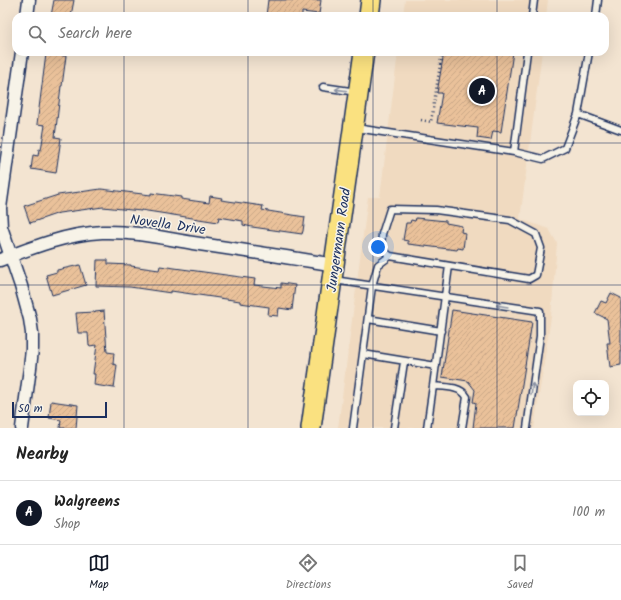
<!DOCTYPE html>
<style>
:root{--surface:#fff;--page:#f6f6f6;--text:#222;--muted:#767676;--line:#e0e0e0;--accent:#111827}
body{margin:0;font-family:Kalam,sans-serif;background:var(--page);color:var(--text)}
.controls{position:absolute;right:12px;bottom:12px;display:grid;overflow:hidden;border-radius:8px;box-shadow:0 4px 16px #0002}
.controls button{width:36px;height:36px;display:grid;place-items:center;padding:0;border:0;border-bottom:1px solid var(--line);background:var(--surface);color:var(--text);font:20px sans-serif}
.scale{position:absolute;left:12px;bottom:10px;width:95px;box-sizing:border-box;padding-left:4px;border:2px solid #1b2f5e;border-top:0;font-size:11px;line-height:14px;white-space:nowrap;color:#1b2f5e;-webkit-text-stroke:3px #f7f3e8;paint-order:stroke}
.you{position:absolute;left:378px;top:247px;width:14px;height:14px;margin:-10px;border:3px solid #fff;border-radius:50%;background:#1a73e8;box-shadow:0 0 0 6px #1a73e833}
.badge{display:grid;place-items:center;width:26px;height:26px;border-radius:50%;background:var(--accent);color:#fff;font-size:13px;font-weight:700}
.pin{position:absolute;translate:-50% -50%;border:2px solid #fff;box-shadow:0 1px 4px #0006}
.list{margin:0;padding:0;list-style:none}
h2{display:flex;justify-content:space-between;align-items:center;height:52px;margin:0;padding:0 16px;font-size:17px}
h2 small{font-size:13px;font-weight:400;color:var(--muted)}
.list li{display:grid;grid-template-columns:26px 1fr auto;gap:12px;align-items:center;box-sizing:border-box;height:64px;padding:0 16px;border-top:1px solid var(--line)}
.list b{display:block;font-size:15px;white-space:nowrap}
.list p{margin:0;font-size:13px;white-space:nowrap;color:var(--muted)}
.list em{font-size:13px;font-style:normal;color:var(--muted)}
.icon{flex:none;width:22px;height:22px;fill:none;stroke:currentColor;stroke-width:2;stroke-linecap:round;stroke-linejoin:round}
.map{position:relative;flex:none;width:621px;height:428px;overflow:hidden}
.search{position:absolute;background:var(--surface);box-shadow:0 4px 16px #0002;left:12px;right:12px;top:12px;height:44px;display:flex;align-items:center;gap:10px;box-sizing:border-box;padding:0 14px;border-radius:12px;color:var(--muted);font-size:15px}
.sheet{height:116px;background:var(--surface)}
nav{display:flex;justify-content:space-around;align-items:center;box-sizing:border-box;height:56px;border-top:1px solid var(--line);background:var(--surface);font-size:11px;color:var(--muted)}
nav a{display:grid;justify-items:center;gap:2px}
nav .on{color:var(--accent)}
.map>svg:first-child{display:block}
.built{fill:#f0dac0}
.building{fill:url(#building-hatch);stroke:#1b2f5e}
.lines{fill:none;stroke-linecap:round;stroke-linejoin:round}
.service-casing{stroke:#1b2f5e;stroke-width:9}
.minor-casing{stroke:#1b2f5e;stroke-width:15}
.primary-casing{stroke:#1b2f5e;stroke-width:22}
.path{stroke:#1b2f5e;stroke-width:2.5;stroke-dasharray:1 3;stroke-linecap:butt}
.service{stroke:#f7f3e8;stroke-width:6}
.minor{stroke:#f7f3e8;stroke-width:12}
.primary{stroke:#fae180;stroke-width:19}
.oneway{stroke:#8991a3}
.grid{fill:none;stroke:#1b2f5e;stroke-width:1;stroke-opacity:0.55}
.labels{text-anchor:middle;stroke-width:3;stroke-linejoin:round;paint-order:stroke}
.street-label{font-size:14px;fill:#1b2f5e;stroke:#f7f3e8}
</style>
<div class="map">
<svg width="621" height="428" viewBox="0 0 621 428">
<defs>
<pattern id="building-hatch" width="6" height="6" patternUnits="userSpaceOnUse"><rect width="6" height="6" fill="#eac19a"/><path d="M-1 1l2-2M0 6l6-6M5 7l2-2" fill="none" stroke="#c8a687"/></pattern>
</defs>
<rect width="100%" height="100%" fill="#f3e4d1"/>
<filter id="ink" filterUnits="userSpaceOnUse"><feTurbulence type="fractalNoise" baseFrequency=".025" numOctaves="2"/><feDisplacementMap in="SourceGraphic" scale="8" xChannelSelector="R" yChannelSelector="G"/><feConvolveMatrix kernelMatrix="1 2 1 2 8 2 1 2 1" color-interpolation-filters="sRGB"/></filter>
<g filter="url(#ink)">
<!-- built -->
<path class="built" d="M405,0h143l-2,16h-143z
M398,52h144l-22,167 29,10 8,14 -6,74 -17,111h-196l30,-231h12z"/>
<!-- building -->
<path class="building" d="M54,0h20l-3,16h-20z
M268,0h53l-2,14 -17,-2v4h-36z
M444,52h69l-12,80 -8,-1 -2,9 -14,-2 1,-10 -41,-5 5,-30h-5z
M46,54l20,2 -4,30h-1l-6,51 6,1 -5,35 -25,-4 2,-14 5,1 1,-7 2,1 4,-25 -8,-1z
M101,189l50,6v-2l30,4v2l28,4 1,-7 12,2 -1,2 42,6 -1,4 43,7 -2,14 -1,3 -50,-7 -9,-2v-4l-24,-4 -1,5 -77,-12v1l-38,-4 -44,6 -29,10 -6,-17 34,-11z
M416,218l30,3v2l16,3 -1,6 4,1 -2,16 -5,-1 -1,2 -49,-6v-3l-5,-1 3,-17h4l1,-3 4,1z
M97,260h11v4l23,1v1l28,4 1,-4 95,13 -1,6 27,3v-5l14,2 -3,25 -13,-2 -1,8 -10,-1 1,-8 -29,-4v-2l-69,-10v2l-41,-6 -34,-1z
M80,265l6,20 -34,10 -6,-20 11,-3v-2z
M611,293l10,5v67l-11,2 -3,-24h3l-3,-24 -12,-6 6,-12 5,2z
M452,310l80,12 -17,106h-42l3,-25 -3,-1 2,-12 -7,-9 -26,-4z
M104,311l3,41 7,1 -1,11 4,1 -3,23 -20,-3 1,-11h-2l4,-29 -8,1 -1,-13h-10l-2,-20 18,-1 1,1v-1z
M51,401l27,4 -2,23h-16l1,-8 -12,-2z"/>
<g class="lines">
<!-- service casing -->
<g class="service-casing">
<path id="service" d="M532,16l2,-16
M596,16l2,-16
M323,87l34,5
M578,114l43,16
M356,128l158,24 13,-100
M514,152l29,7 22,-11 13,-34 11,-62
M390,209l46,1 74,10 26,14 5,14 -5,27 -7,4 -139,-23 -9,-8 1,-14z
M449,266l-16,120c11,1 28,0 34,11l-5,31
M334,280l206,31v25l-13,92
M368,319l73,12
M363,354l73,12
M353,428l19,-142 6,-21 12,-9
M394,428l10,-66
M427,428l6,-42"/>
</g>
<!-- minor casing -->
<g class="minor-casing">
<path id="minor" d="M27,16l2,-16
M22,52l-22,156 1,19 20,59 9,33 2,14v16l-2,19 -8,60
M0,260c33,-13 67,-26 102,-28 31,-1 61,6 91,11 47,7 94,14 142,22"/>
</g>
<!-- primary casing -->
<g class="primary-casing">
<path id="primary" d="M369,16l2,-16
M311,428l53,-376"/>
</g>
<!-- path -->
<path class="path" d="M421,120l10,2 11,-70"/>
<!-- service -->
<use href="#service" class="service"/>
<!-- minor -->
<use href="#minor" class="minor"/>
<!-- primary -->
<use href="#primary" class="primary"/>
</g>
<!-- one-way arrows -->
<defs><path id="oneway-shaft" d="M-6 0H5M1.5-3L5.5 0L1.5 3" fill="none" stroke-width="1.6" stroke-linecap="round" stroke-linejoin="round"/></defs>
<g class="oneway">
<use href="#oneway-shaft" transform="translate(341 90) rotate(-173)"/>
<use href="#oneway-shaft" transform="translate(502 306) rotate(-171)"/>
<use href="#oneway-shaft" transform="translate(532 389) rotate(-82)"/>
</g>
</g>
<!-- grid -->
<path class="grid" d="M124,0v16M248,0v16M373,0v16M497,0v16M124,52v376M248,52v376M373,52v376M497,52v376M0,143h621M0,285h621"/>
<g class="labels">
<!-- street labels -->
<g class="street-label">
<text transform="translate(168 224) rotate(8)" y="5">Novella Drive</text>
<text transform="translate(338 240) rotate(-82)" y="5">Jungermann Road</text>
</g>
</g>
</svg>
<div class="controls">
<button><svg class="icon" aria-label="locate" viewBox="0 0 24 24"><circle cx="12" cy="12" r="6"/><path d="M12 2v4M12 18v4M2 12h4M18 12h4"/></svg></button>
</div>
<div class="scale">50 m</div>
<div class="you"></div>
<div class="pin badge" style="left:482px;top:91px">A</div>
<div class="search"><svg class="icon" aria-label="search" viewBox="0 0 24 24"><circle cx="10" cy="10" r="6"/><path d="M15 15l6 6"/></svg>Search here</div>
</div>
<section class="sheet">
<h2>Nearby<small></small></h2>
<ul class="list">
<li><span class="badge">A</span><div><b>Walgreens</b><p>Shop</p></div><em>100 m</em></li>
</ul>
</section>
<nav>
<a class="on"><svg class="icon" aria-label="map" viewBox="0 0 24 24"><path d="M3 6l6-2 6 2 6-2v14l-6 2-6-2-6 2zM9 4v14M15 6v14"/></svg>Map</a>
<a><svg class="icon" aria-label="directions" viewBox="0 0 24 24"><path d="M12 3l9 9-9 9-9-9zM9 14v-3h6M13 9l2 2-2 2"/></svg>Directions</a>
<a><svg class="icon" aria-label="saved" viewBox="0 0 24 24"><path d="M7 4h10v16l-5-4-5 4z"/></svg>Saved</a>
</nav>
